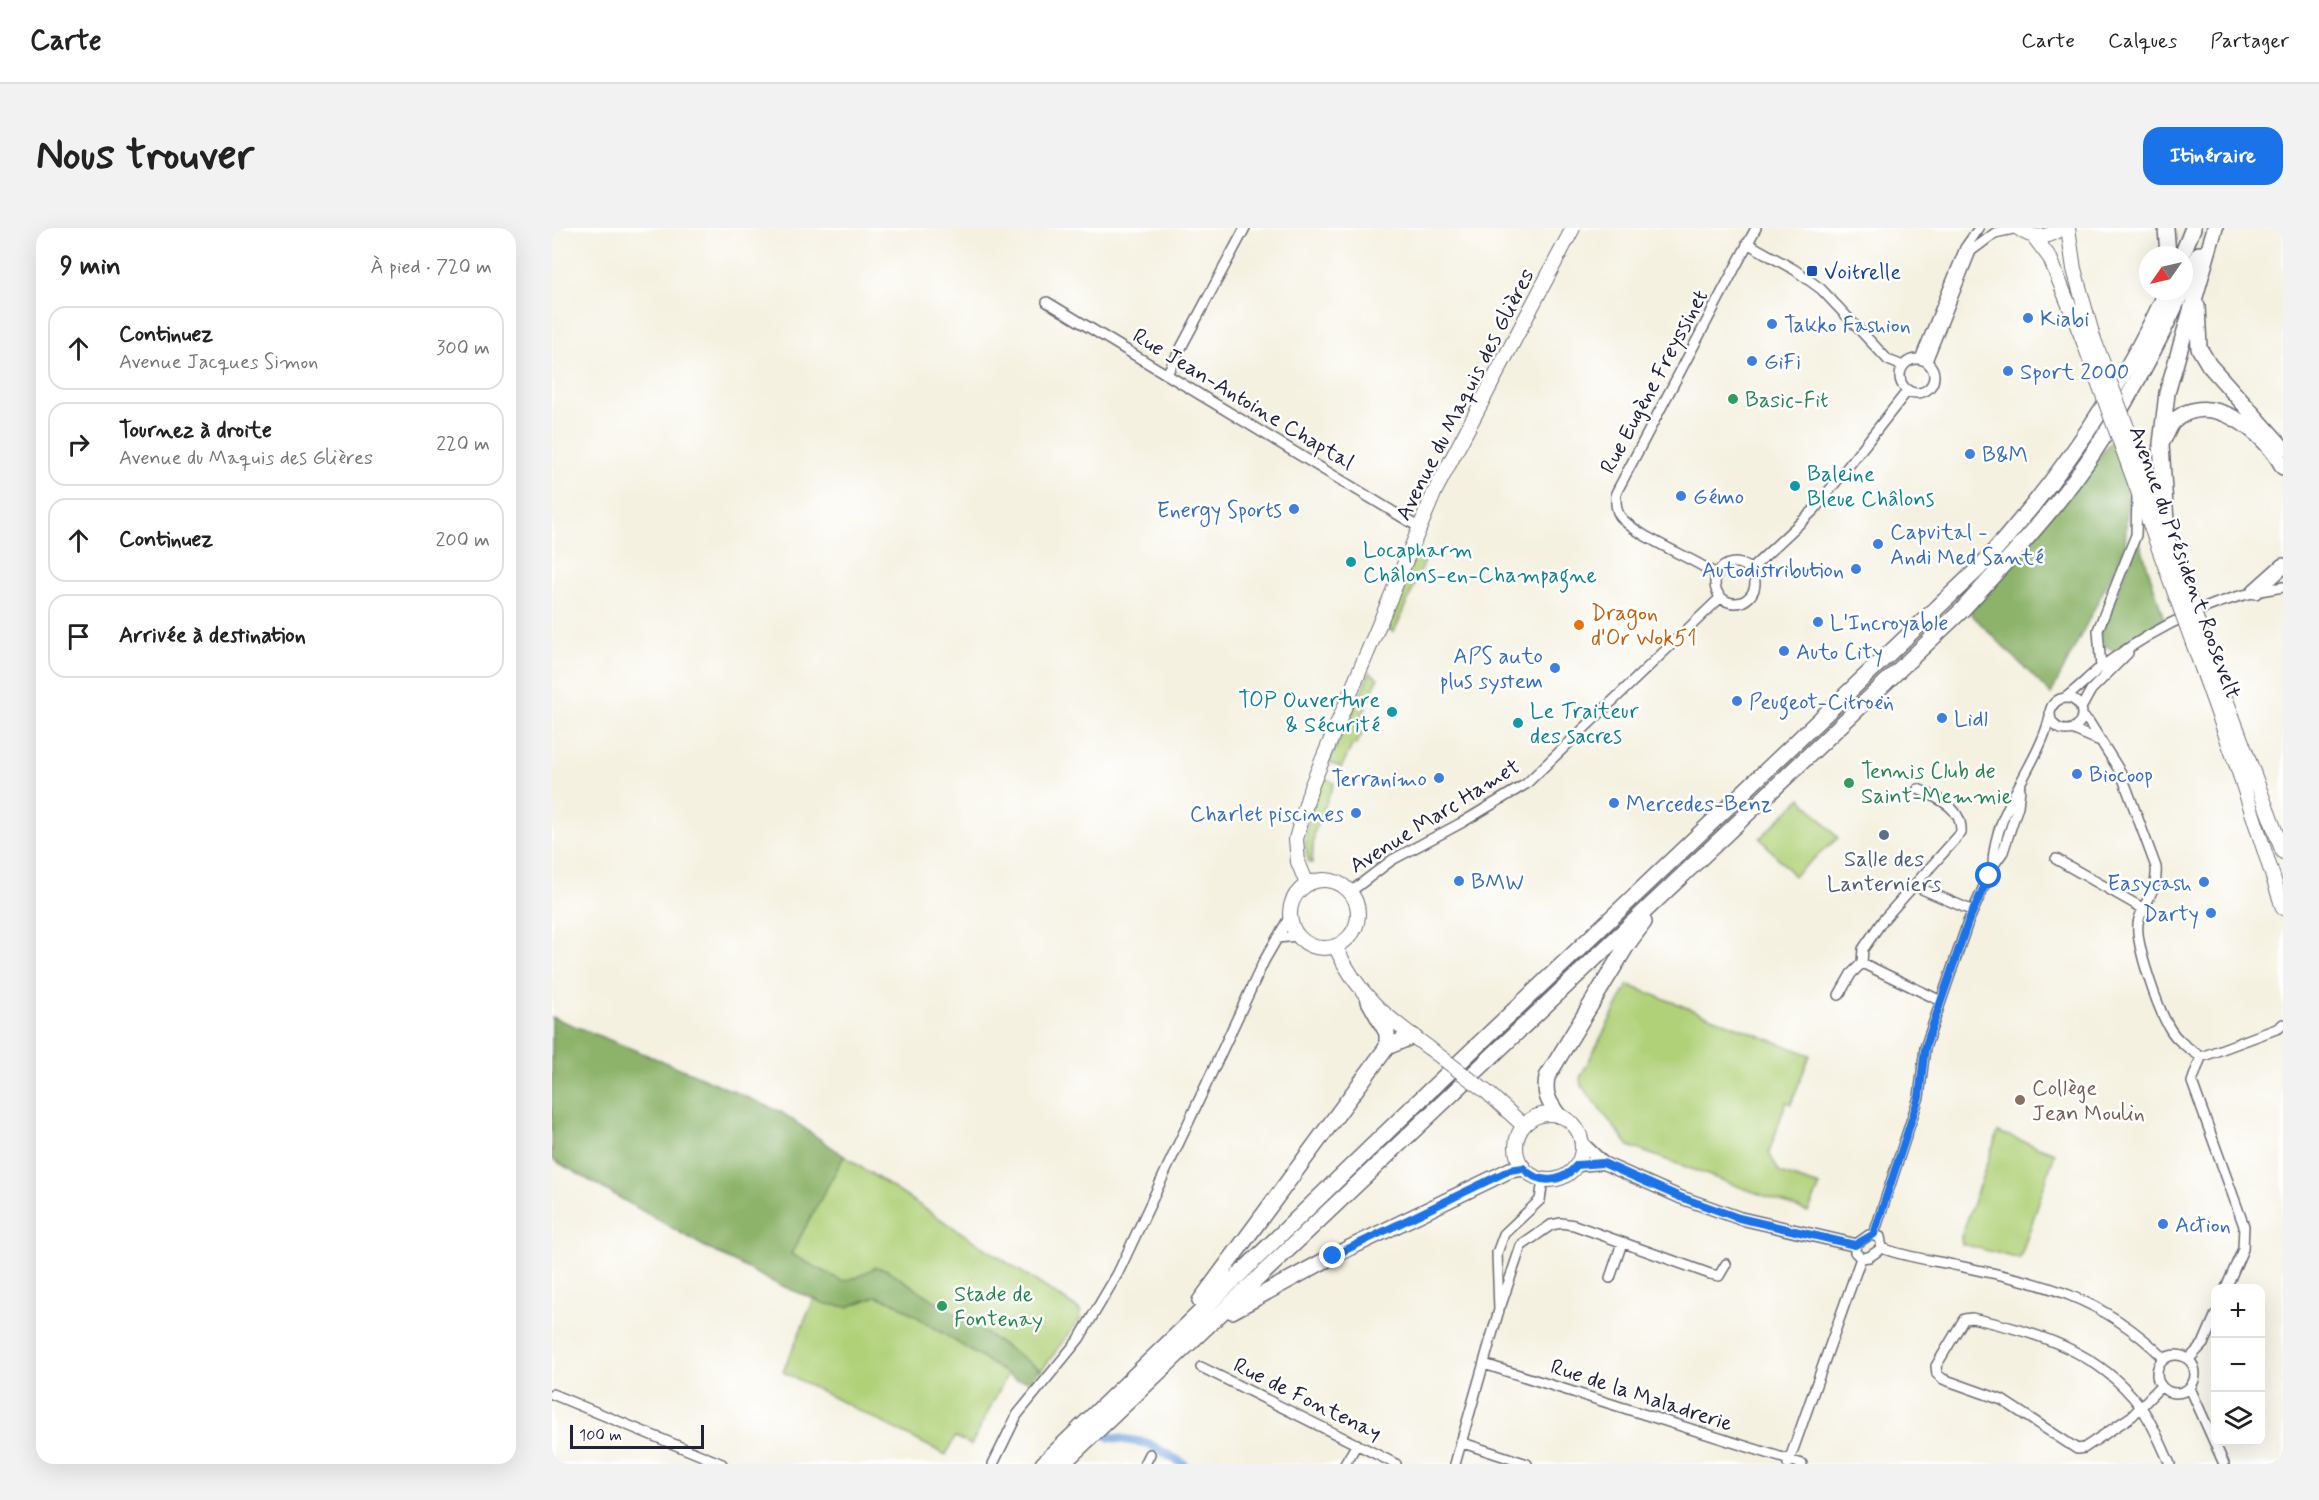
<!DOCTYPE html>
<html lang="fr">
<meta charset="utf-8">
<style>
:root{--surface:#fff;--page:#f2f2f2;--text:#222;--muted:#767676;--line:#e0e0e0;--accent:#1a73e8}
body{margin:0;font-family:Mynerve,sans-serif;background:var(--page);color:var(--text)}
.controls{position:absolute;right:18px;bottom:18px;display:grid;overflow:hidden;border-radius:12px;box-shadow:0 6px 24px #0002}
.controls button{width:54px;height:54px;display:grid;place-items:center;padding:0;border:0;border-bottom:2px solid var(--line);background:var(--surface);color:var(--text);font:30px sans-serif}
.compass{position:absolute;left:1587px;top:18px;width:54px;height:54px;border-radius:50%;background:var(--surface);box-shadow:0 6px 24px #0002;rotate:236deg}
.scale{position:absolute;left:18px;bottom:15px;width:134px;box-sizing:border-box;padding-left:6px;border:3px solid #22223b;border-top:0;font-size:16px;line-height:21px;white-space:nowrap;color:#22223b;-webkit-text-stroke:4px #fff;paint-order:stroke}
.stop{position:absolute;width:18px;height:18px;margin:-14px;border:4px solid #1a73e8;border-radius:50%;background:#fff}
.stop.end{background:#1a73e8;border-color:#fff;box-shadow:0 2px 6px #0008}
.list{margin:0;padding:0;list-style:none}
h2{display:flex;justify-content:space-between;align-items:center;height:78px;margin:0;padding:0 24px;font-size:26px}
h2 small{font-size:20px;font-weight:400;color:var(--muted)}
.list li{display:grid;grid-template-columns:39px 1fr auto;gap:18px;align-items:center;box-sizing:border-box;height:84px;margin:0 12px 12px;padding:0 12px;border:2px solid var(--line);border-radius:18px}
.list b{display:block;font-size:22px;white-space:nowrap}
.list p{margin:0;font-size:20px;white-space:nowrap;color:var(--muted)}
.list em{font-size:20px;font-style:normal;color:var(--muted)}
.icon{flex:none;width:33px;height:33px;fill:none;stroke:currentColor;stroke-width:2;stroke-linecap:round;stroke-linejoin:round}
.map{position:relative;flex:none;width:1731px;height:1236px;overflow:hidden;border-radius:18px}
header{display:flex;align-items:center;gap:36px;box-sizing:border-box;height:84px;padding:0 30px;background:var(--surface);border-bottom:2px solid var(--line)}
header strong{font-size:28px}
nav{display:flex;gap:33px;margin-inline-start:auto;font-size:21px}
.intro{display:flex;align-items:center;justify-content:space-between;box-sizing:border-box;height:144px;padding:0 36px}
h1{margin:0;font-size:42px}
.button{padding:15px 27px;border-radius:18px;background:var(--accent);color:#fff;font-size:21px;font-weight:700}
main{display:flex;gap:36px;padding:0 36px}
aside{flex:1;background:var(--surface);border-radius:18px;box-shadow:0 6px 24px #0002}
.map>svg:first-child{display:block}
.green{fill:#b1d179;stroke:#6a7a5a;stroke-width:1.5}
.forest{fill:#8cb369;stroke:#576a52;stroke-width:1.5}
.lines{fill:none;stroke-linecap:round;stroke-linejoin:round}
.canal{stroke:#74a2dc;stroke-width:9}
.minor-casing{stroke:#6c6a75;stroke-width:12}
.tertiary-casing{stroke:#6c6a75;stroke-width:15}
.secondary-casing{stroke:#6c6a75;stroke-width:16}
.primary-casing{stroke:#6c6a75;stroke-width:18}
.minor{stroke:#fff;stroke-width:9}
.tertiary{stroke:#fff;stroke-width:12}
.secondary{stroke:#fff;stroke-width:14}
.primary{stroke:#fff;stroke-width:15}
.secondary-bridge-casing{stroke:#6c6a75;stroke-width:16;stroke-linecap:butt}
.secondary-bridge{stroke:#fff;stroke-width:14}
.route{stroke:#1a73e8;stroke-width:8}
.transit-dot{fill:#1a4fb4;stroke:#fff;stroke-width:2}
.shop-dot{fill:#3f7fe0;stroke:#fff;stroke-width:2}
.leisure-dot{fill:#2e9e5b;stroke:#fff;stroke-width:2}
.culture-dot{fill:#0f9aa8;stroke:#fff;stroke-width:2}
.food-dot{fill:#e8710a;stroke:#fff;stroke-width:2}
.service-dot{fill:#5c6f8a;stroke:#fff;stroke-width:2}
.education-dot{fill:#8d6e63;stroke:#fff;stroke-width:2}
.labels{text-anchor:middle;stroke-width:5;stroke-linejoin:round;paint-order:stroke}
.transit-label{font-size:22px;fill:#164399;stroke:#fff;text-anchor:start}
.shop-label{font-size:22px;fill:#366cbe;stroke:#fff;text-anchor:start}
.street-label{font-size:22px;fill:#22223b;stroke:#fff}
.leisure-label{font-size:22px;fill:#27864d;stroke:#fff;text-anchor:start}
.culture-label{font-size:22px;fill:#0d838f;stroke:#fff;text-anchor:start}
.food-label{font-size:22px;fill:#c56008;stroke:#fff;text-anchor:start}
.service-label{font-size:22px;fill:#4e5e75;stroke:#fff}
.education-label{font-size:22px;fill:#785e54;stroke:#fff;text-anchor:start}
</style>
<header>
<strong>Carte</strong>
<nav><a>Carte</a><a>Calques</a><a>Partager</a></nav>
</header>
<div class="intro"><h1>Nous trouver</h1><a class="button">Itinéraire</a></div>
<main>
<aside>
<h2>9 min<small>À pied · 720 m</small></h2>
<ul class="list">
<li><svg class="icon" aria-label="ahead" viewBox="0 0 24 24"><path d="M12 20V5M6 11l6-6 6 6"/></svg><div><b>Continuez</b><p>Avenue Jacques Simon</p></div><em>300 m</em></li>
<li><svg class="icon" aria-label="right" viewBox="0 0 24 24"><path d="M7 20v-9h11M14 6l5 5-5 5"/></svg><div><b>Tournez à droite</b><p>Avenue du Maquis des Glières</p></div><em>220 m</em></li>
<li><svg class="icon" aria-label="ahead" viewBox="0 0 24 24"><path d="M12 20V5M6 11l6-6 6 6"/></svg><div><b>Continuez</b></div><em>200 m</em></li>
<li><svg class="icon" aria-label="arrive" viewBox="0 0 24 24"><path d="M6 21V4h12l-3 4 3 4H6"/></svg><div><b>Arrivée à destination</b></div></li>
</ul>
</aside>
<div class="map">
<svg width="1731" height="1236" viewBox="0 0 1731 1236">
<rect width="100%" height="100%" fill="#fff"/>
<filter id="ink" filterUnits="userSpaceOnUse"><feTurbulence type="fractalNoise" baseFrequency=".0167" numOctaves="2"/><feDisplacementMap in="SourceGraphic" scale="12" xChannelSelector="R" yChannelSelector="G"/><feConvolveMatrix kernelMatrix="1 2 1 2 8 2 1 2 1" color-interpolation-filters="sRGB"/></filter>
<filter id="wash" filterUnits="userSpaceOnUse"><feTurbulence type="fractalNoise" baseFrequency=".008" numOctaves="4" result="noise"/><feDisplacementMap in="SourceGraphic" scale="24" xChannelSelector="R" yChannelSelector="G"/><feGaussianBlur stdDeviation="1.35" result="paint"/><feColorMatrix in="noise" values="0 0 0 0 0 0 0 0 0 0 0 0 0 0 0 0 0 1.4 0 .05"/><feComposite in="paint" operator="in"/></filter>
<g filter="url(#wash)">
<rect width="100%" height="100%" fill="#f4f1e0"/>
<!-- green -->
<path class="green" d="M862,326l11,7 -31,71 -10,-5z
M818,444l8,6 -20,48 6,4 -8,15 -3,-1 -12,24 -12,-6z
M772,550l10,5 -20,50 -2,30h-3c-10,-30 3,-57 15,-85z
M1249,570l37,40 -44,38 -34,-38z
M1076,757l182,70 -19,49 -5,-2 -17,51 11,20 40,13 -12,26 -179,-66 -48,-61 -1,-7z
M1446,904l57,21 -35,106 -58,-15 -1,-7z
M292,928l236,154 1,8 -40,53 -24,-15 -46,89 -16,-8 -9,18 -163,-83 30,-71 16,-27 -38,-20z"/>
<!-- forest -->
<path class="forest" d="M1560,212l16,46 -3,62 -74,146 -81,-81z
M1587,312l25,79 -47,33 -13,-7 -4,-12z
M0,789l140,56 89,39 63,44 -53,98 51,27 16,-4 17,-10 11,2 154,100 -9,12 -16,-2 -120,-76 -18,-7 -29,11 -22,-3 -51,-21 -68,-35 -155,-89z"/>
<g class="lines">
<!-- canal -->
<path class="canal" d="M557,1209l38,6 37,21"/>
</g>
</g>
<g filter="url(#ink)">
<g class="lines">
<!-- minor casing -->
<g class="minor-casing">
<path id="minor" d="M1195,15l48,27 26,19 67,71 15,6
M495,74l373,226
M1348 148a17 17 0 1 1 34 0a17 17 0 1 1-34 0Z
M1368,131l45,-111 14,-20
M1375,133l44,-110 24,-18 23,-5
M615,146l78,-146
M1163 355a20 20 0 1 1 40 0a20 20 0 1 1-40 0Z
M1198,342l64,-60 94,-120
M1165,347c-23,-17 -83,-39 -97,-59 -5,-7 -4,-15 -4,-23l140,-265
M1549,440l-3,-38 38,-95 1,-39
M1498 486a16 16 0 1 1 32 0a16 16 0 1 1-32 0Z
M1513,470c14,-10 25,-23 39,-33 53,-39 113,-69 179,-78
M1529,480l10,-18 37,-37
M1530,488l7,6 32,51 35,94c2,22 -10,32 -17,52 -7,19 20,92 31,110 7,12 20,20 31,28
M1520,501l26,11
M1504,631l88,50
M1441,638c0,-55 44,-98 57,-149
M1363,658l58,25
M798,664l42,-32 71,-38 63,-38 195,-187
M725,710l21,-2
M1310,735l1,-14 20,-29 78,-87c2,-25 -23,-35 -43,-44
M1310,735l79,38
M1287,767l12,-21 11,-11
M1322,1006l45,-137 6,-49 43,-126 25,-56 10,-14 15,-46 2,-17
M1317,1007l11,2 2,11 -13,9 -8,1 -6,-6v-7z
M1330,1020c23,9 48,12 72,17 86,18 145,29 210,93
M1058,1050l12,-35
M1674,1060l17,-39 1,-23 -52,-144 9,-25 78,-29 4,-4
M949,1077l20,-59 30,-21 10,-2 13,2 136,49 9,2 7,-12
M1605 1146a19 19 0 1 1 38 0a19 19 0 1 1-38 0Z
M1637,1131l14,-15 13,-30
M932,1136l318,100
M649,1139l195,97
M1609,1158l-29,30 -48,32 -7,1 -75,-49 -59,-21 -6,-5 -1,-8 28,-47 8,-1c64,14 127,33 168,88 13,17 21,39 30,58
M1638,1160l34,76
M0,1166l170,70
M908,1214l67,22
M441,1236l24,-49 62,-76 39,-66 146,-312 26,-45
M593,1236l5,-10
M793,1236l12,-20
M903,1236l44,-154 -2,-57 7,-19 36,-34 3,-20
M1236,1236l73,-206"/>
</g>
<!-- tertiary casing -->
<g class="tertiary-casing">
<path id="tertiary" d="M1029,914l22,21 77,34 59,21 116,27
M1025,937l26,-2"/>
</g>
<!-- secondary casing -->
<g class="secondary-casing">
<path id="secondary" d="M1466,0c14,11 29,11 44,0
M1516,0l6,41 19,68
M1482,9l16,21 33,82
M1585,226l50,138
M1574,230l50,138
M1651,410l80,214
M1641,415l46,129 44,136
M738 686a34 34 0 1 1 68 0a34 34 0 1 1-68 0Z
M755,656l-9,-22 -2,-23 15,-52 124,-296 138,-263
M783,718c24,51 50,70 94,102
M936,865l35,32
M964 919a33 33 0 1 1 66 0a33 33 0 1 1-66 0Z"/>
</g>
<!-- primary casing -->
<g class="primary-casing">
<path id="primary" d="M1614,0l2,27
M1630,27l11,-27
M1632,59l15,-33
M1645,78l2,42 10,17 74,83
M1612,210c3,-4 5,-12 9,-16 36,-35 93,11 110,45
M1615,310l-6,-94 6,-51 48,-165
M1703,363l28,-25
M817,773l18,32v14
M1006,887c-10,-14 -14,-21 -11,-38l80,-132 17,-23
M648,1073l187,-254 26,-11
M680,1083l101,-55 177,-86 13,-2
M491,1236l380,-367 556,-529c77,-84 140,-174 188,-277
M510,1236l900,-854c47,-52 100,-107 137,-166 32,-49 59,-100 83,-153"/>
</g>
<!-- minor -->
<use href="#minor" class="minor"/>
<!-- tertiary -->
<use href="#tertiary" class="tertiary"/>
<!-- secondary -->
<use href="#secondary" class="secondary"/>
<!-- primary -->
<use href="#primary" class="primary"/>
<!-- secondary-bridge casing -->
<g class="secondary-bridge-casing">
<path id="secondary-bridge" d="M1541,109l44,117
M1531,112l43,118
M1635,364l16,46
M1624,368l17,47
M877,820l59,45"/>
</g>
<!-- secondary-bridge -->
<use href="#secondary-bridge" class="secondary-bridge"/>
</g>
</g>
<g class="lines" filter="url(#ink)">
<!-- route -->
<path class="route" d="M781,1028l177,-86 13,-2c16,17 39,15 54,-3l26,-2 77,34 59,21 116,27 19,-11 45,-137 6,-49 43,-126 21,-46"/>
</g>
<!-- markers -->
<rect class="transit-dot" x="1254" y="37" width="12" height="12" rx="3"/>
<g class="shop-dot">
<circle cx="1476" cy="90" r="6"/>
<circle cx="1220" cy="96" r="6"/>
<circle cx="1200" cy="133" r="6"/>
<circle cx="1456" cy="143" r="6"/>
<circle cx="1418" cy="226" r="6"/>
<circle cx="1129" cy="268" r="6"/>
<circle cx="742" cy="281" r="6"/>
<circle cx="1326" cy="316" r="6"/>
<circle cx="1304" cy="341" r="6"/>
<circle cx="1266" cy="394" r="6"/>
<circle cx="1232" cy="423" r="6"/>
<circle cx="1003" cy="440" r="6"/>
<circle cx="1185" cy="473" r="6"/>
<circle cx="1390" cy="490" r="6"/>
<circle cx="1525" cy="546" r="6"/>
<circle cx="887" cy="550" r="6"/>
<circle cx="1062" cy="575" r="6"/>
<circle cx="804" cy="585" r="6"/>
<circle cx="907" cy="653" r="6"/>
<circle cx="1652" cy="654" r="6"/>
<circle cx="1659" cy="685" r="6"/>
<circle cx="1611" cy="996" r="6"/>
</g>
<g class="leisure-dot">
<circle cx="1181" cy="171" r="6"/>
<circle cx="1297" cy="555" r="6"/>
<circle cx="390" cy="1078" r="6"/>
</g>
<g class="culture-dot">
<circle cx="1243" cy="258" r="6"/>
<circle cx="799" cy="334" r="6"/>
<circle cx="840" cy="484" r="6"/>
<circle cx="966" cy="495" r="6"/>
</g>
<circle class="food-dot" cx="1027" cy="397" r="6"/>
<circle class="service-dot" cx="1332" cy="607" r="6"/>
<circle class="education-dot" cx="1468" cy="872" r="6"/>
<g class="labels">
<!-- transit labels -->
<g class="transit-label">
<text x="1272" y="51">Voitrelle</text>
</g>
<!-- shop labels -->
<g class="shop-label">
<text x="1488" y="98">Kiabi</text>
<text x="1232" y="104">Takko Fashion</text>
<text x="1212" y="141">GiFi</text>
<text x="1468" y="151">Sport 2000</text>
<text x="1430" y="234">B&amp;M</text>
<text x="1141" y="276">Gémo</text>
<text x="730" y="289" text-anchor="end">Energy Sports</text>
<text x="1338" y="311">Capvital -<tspan x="1338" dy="25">Andi Med Santé</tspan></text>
<text x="1292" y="349" text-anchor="end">Autodistribution</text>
<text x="1278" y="402">L'Incroyable</text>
<text x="1244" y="431">Auto City</text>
<text x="991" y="435" text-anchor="end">APS auto<tspan x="991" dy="25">plus system</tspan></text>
<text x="1197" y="481">Peugeot-Citroën</text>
<text x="1402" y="498">Lidl</text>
<text x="1537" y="554">Biocoop</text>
<text x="875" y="558" text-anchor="end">Terranimo</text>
<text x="1074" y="583">Mercedes-Benz</text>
<text x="792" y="593" text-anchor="end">Charlet piscines</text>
<text x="919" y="661">BMW</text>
<text x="1640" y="662" text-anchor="end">Easycash</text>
<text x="1647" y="693" text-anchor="end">Darty</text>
<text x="1623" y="1004">Action</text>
</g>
<!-- street labels -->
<g class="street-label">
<text transform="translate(1101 153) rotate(-62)" y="8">Rue Eugène Freyssinet</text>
<text transform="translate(912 166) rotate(-63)" y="8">Avenue du Maquis des Glières</text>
<text transform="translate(692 170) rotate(31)" y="8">Rue Jean-Antoine Chaptal</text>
<text transform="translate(1634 334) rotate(70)" y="8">Avenue du Président Roosevelt</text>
<text transform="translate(882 587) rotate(-32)" y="8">Avenue Marc Hamet</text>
<text transform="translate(1090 1166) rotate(18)" y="8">Rue de la Maladrerie</text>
<text transform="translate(756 1170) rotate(26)" y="8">Rue de Fontenay</text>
</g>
<!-- leisure labels -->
<g class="leisure-label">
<text x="1193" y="179">Basic-Fit</text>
<text x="1309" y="550">Tennis Club de<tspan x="1309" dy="25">Saint-Memmie</tspan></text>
<text x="402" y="1073">Stade de<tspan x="402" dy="25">Fontenay</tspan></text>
</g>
<!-- culture labels -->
<g class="culture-label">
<text x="1255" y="253">Baleine<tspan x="1255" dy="25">Bleue Châlons</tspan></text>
<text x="811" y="329">Locapharm<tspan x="811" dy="25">Châlons-en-Champagne</tspan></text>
<text x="828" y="479" text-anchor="end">TOP Ouverture<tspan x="828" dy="25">&amp; Sécurité</tspan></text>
<text x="978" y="490">Le Traiteur<tspan x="978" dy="25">des sacres</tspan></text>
</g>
<!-- food labels -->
<g class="food-label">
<text x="1039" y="392">Dragon<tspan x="1039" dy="25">d'Or Wok51</tspan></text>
</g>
<!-- service labels -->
<g class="service-label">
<text x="1332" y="638">Salle des<tspan x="1332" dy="25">Lanterniers</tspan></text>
</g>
<!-- education labels -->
<g class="education-label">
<text x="1480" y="867">Collège<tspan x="1480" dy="25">Jean Moulin</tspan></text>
</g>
</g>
</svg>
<div class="controls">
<button>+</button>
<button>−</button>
<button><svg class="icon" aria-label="layers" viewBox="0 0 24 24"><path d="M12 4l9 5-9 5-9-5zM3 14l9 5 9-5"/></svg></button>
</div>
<svg class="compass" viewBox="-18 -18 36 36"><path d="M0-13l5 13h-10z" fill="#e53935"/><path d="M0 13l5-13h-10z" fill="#767676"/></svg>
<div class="scale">100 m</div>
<div class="stop" style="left:1437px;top:648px"></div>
<div class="stop end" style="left:781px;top:1028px"></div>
</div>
</main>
